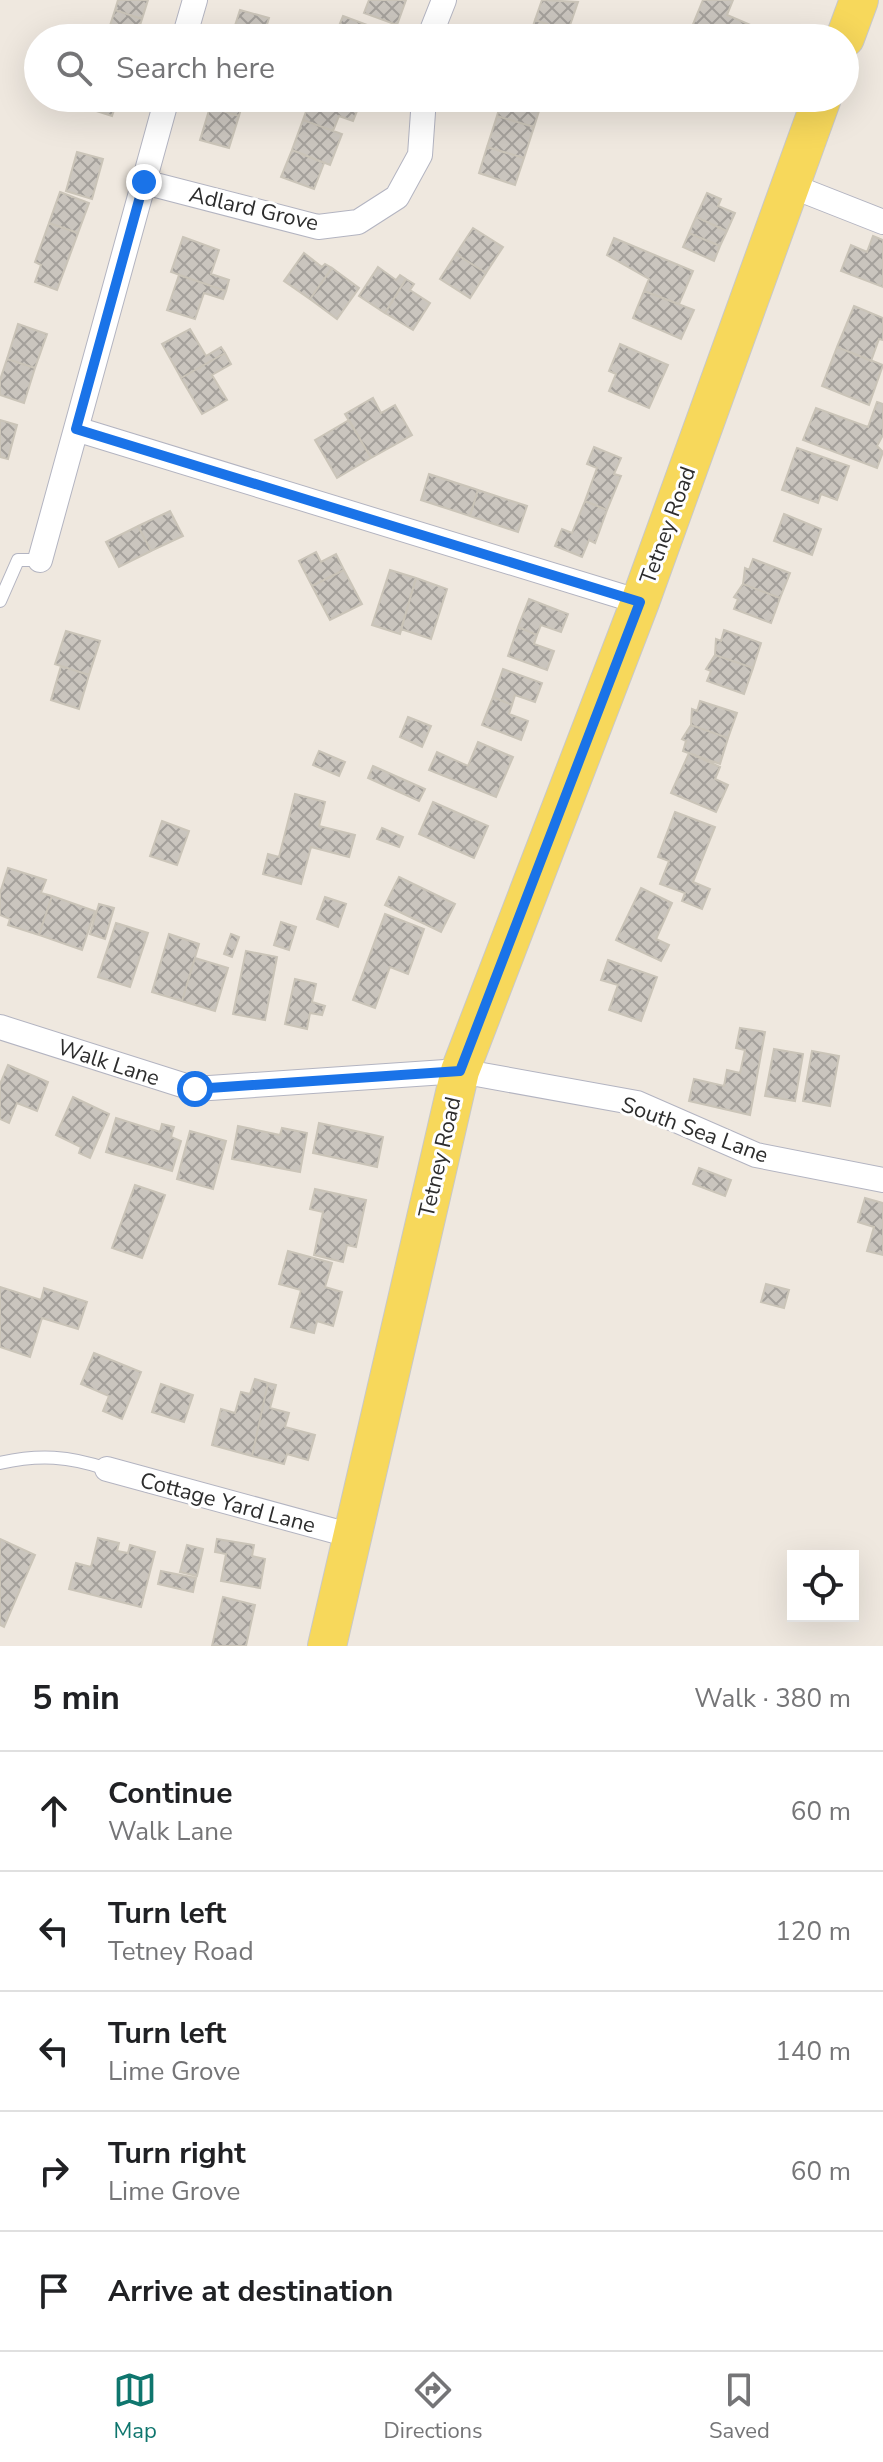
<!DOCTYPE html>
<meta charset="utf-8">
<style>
:root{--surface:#fff;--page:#f2f2f2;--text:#202124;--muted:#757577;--line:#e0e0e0;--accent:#0f766e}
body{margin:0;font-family:"Nunito Sans",sans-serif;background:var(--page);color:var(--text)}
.controls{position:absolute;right:24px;bottom:24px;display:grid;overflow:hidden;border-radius:0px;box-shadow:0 8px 32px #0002}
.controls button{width:72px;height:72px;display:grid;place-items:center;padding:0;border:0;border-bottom:2px solid var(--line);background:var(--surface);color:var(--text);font:40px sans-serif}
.stop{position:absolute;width:24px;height:24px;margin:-18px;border:6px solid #1a73e8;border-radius:50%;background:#fff}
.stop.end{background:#1a73e8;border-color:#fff;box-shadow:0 2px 8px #0008}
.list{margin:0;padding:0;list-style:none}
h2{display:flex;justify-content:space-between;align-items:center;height:104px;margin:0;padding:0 32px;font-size:34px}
h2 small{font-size:26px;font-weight:400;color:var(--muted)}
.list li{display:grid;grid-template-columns:52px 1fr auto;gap:24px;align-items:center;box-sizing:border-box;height:120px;padding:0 32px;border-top:2px solid var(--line)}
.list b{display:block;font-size:30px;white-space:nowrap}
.list p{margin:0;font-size:26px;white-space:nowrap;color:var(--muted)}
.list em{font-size:26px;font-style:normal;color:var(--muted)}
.icon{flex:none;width:44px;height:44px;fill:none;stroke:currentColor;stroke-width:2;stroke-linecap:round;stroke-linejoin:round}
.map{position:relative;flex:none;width:883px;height:1646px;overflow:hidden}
.search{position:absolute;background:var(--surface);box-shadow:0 8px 32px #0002;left:24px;right:24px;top:24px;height:88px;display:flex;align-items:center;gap:20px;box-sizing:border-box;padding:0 28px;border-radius:44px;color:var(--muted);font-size:30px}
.sheet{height:704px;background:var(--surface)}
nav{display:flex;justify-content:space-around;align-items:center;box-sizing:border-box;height:112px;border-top:2px solid var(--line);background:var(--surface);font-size:22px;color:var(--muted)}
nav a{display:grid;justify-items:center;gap:4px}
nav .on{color:var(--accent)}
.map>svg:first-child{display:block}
.building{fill:url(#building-cross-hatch);stroke:#cac4b8;stroke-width:2}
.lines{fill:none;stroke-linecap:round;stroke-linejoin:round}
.lane-casing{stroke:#b3b4c1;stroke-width:14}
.street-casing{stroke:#b3b4c1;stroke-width:26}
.primary-casing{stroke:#c8c8c8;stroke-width:40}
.lane{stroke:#fff;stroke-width:12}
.street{stroke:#fff;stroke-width:24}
.primary{stroke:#f7d85b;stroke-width:38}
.route{stroke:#1a73e8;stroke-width:10}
.labels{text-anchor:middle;stroke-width:6;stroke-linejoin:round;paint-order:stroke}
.street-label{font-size:22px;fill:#2d2d2d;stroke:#fff}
</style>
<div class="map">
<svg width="883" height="1646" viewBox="0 0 883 1646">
<defs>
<pattern id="building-cross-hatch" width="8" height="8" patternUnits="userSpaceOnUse" patternTransform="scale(2)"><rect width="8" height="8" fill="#cac5be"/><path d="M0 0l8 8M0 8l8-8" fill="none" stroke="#a4a09b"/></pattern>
</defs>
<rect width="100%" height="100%" fill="#efe8df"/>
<!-- building -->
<path class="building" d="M118,0h30l-6,19 -27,-9z
M369,0h37l-9,25 -33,-12z
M542,0l36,2 -10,29 -33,-11z
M703,0h30l-6,15 33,14 -4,9h-56l-11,-4z
M115,10l27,9 -6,19h-30z
M240,10l29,8 -6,20h-32z
M343,16l43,16 -3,6h-49z
M535,20l33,11 -2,7h-37z
M87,98h31l-6,18 -28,-9z
M213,98h31l-5,18 -29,-9z
M311,98h27l21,8 -6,15 -14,-5 -6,15 -30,-11z
M502,98h41l-9,29 -37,-11z
M210,107l29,9 -10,32 -29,-8z
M497,116l37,11 -10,31 -37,-11z
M303,120l39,14 -12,31 -38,-15z
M487,147l37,11 -9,27 -36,-12z
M292,150l32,13 -10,26 -33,-12z
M77,152l26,7 -11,40 -26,-8z
M60,192l29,11 -11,30 -29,-10z
M707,193l14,6 -3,7 17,7 -8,18 -31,-14z
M696,217l31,14 -7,15 -31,-13z
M49,223l29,10 -21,57 -22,-8 6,-17 -6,-3z
M473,228l30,19 -17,26 -30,-19z
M689,233l31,13 -6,15 -31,-14z
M873,236l10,4v47l-42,-16 10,-26 16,7z
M183,237l36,13 -8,24 18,6 -3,11 -55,-19z
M614,238l79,33 -14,33 -35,-13 5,-12 -42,-24z
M304,253l18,14 3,-3 7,4 -22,31 -26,-18z
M456,254l30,19 -16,25 -30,-19z
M378,267l18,13 4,-5 6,4 -21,34 -26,-17z
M332,268l27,20 -22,31 -27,-20z
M179,275l47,16 -3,8 -19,-6 -9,26 -28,-9z
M406,279l8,5 -4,6 20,13 -17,27 -28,-17z
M644,291l50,19 -13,29 -48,-21z
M854,306l29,12v22l-4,-1 -8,22 -34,-14z
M18,324l29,10 -12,34 -28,-9z
M190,329l16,27 15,-9 4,6 -44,25 -19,-34z
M620,344l48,21 -19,43 -40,-17 7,-17 -7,-3z
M837,347l46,18 -14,40 -47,-19z
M225,353l6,11 -19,11 15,25 -25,14 -21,-36z
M7,359l28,9 -11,35 -24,-8v-15z
M373,398l8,15 14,-8 17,30 -41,23 -26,-44z
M877,402l6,2v31l-6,11 6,6 -6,16 -74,-28 13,-32 52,19z
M0,420l17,5 -9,34 -8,-2z
M349,420l22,38 -34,20 -22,-38z
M594,447l27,11 -7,16 7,2 -14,34 -22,-9 12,-33 -10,-4z
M797,448l52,18 -12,34 -16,-6 -3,9 -36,-13z
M429,474l49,16 -8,26 -49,-16z
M478,490l49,16 -9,26 -48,-16z
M585,501l22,9 -12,33 -6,-3 -7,17 -27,-11 7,-17 10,4z
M170,511l13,25 -32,15 -13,-25z
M784,514l37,15 -9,26 -38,-14z
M138,526l13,25 -32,16 -13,-25z
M316,552l5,10 15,-8 8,16 -32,16 -13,-25z
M753,559l37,14 -10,25 -37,-14 2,-16 4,2z
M344,570l18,34 -32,16 -18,-34z
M390,570l26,8 -16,56 -28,-9z
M416,578l31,11 -16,50 -30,-10z
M743,584l37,14 -9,25 -37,-14 4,-10 -4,-2z
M529,599l39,15 -7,18 -20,-7 -4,10 -19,-8z
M518,627l19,8 -3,9 20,7 -7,19 -39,-14z
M724,630l37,13 -8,25 -38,-13 1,-16 5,2z
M66,631l34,10 -11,34 -34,-11z
M715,655l38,13 -9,26 -37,-13 4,-10 -5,-2z
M61,666l28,9 -10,34 -28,-9z
M503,669l39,14 -7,19 -20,-7 -3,10 -19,-8z
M493,697l19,8 -3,9 19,7 -7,19 -39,-15z
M700,701l37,12 -9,25 -37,-13 1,-16 5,2z
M408,717l23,9 -9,21 -22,-10z
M691,725l37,13 -8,26 -37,-13 3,-10 -4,-2z
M478,742l35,15 -17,40 -67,-27 8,-18 31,14z
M319,751l26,11 -6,14 -26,-11z
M689,753l31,14 -5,12 13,6 -12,27 -45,-19z
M373,766l52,23 -6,12 -51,-23z
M295,794l30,8 -6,24 36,9 -6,22 -38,-10 -10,37 -38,-10 5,-20 11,3z
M433,802l55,24 -14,32 -55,-24z
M675,812l40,15 -22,55 17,7 -8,20 -20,-8 3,-8 -25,-9 9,-23 -11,-4z
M162,821l27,10 -12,34 -27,-9z
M382,828l21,9 -4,10 -22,-8z
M8,868l38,12 -5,13 11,3 -13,39 -31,-10 2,-6 -10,-4v-22z
M399,877l56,27 -14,28 -56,-27z
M641,888l31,15 -16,36 13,6 -8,16 -45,-21z
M52,896l43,15 -13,39 -43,-15z
M325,897l21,7 -8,23 -21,-8z
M99,904l15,4 -9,31 -15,-5z
M385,914l39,15 -16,45 -18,-7 -15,41 -22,-8z
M281,922l15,5 -7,23 -15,-5z
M116,923l32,10 -18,54 -32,-10z
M169,934l30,10 -17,57 -30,-9z
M231,934l8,3 -7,20 -8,-3z
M246,951l31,6 -12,63 -32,-6z
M195,958l33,10 -13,43 -33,-10z
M608,960l49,17 -16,44 -32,-11 9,-25 -17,-5z
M295,979l21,5 -4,18 13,4 -3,9 -12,-2 -3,16 -22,-5z
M740,1028l25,4 -15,83 -61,-14 5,-22 30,7 3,-16 13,3 5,-23 -9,-2z
M774,1049l29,5 -8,47 -30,-5z
M812,1051l27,5 -9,50 -27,-5z
M8,1065l40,17 -11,29 -20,-8 -8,20 -9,-4v-35z
M73,1097l36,17 -19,44 -11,-5 2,-6 -25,-12z
M116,1118l44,14 2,-8 12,3 -3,10 10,4 -9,30 -66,-19z
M319,1123l64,14 -6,30 -64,-14z
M238,1126l42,9 2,-7 25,5 -7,39 -68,-13z
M190,1131l36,10 -13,48 -36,-10z
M699,1168l32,12 -6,16 -32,-12z
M135,1185l30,10 -23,63 -30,-10z
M315,1189l51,11 -10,47 -9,-2 -4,17 -29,-7 9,-43 -13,-3z
M865,1198l18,5v52l-16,-4 7,-24 -16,-5z
M288,1251l44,12 -7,24 17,5 -9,34 -16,-5 -3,12 -23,-6 10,-37 -22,-6z
M766,1284l23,6 -5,18 -23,-6z
M0,1287l41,13 3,-12 43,14 -9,27 -36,-11 -12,39 -30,-10z
M94,1353l47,19 -19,47 -19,-8 6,-15 -28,-12z
M255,1379l13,4 -16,73 -40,-11 9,-36 14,4 6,-21 9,2z
M268,1383l8,2 -6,23 19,5 -4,14 30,8 -7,25 -21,-6 -3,10 -32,-8z
M161,1384l32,11 -9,27 -32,-10z
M98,1538l21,5 -2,8 11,2 2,-8 25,7 -14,55 -72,-18 7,-26 15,4z
M0,1539l35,16 -31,72 -4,-2z
M217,1539l37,6 -2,11 13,3 -5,29 -39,-7 5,-27 -11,-2z
M187,1545l16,4 -6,27 -17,-4z
M161,1571l35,7 -3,14 -35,-8z
M223,1597l32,8 -9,41h-34z"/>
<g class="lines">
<!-- lane casing -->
<g class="lane-casing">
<path id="lane" d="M0,601l18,-41h22
M0,1463c39,-9 69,-7 107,6"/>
</g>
<!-- street casing -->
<g class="street-casing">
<path id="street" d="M184,38l11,-38
M429,38l15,-38
M167,98l-91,331 564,173
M144,182l174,45 40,-5 39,-25 23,-42 4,-57
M789,185l94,37
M40,560l36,-131
M0,1027l195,62 265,-18 177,32 119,52 127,25
M107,1469l242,66"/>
</g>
<!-- primary casing -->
<g class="primary-casing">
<path id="primary" d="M845,38l14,-38
M327,1646l133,-575 180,-469 182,-504"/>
</g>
<!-- lane -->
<use href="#lane" class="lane"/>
<!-- street -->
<use href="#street" class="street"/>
<!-- primary -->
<use href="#primary" class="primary"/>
</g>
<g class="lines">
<!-- route -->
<path class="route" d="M144,182l-68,247 564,173 -180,469 -265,18"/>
</g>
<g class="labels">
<!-- street labels -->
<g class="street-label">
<text transform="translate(254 208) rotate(13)" y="8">Adlard Grove</text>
<text transform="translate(667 525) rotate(-70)" y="8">Tetney Road</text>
<text transform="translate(109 1062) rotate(18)" y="8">Walk Lane</text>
<text transform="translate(695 1129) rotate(20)" y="8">South Sea Lane</text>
<text transform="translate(439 1157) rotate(-77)" y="8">Tetney Road</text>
<text transform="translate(228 1502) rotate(15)" y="8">Cottage Yard Lane</text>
</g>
</g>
</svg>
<div class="controls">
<button><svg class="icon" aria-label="locate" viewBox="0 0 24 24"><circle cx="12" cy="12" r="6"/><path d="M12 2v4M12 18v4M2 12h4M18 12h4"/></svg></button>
</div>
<div class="stop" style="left:195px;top:1089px"></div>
<div class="stop end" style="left:144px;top:182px"></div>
<div class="search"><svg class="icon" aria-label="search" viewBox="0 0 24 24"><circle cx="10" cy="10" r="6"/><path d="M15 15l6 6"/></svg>Search here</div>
</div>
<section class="sheet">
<h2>5 min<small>Walk · 380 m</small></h2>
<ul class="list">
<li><svg class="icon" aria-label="ahead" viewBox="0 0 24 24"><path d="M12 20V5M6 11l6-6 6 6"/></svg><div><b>Continue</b><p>Walk Lane</p></div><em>60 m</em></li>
<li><svg class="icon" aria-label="left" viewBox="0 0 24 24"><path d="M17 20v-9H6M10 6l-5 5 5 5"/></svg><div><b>Turn left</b><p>Tetney Road</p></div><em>120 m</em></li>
<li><svg class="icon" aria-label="left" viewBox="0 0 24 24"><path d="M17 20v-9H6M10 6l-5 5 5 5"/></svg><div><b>Turn left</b><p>Lime Grove</p></div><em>140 m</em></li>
<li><svg class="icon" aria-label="right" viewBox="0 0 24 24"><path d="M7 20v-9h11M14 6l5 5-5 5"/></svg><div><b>Turn right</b><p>Lime Grove</p></div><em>60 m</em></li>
<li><svg class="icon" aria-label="arrive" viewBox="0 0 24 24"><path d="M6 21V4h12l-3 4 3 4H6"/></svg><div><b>Arrive at destination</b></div></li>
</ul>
</section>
<nav>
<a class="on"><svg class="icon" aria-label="map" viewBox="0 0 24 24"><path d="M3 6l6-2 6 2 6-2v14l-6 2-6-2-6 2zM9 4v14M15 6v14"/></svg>Map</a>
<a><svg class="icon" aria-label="directions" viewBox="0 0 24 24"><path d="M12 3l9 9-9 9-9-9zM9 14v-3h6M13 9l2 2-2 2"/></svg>Directions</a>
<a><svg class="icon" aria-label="saved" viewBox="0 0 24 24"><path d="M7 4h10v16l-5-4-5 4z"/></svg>Saved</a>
</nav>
